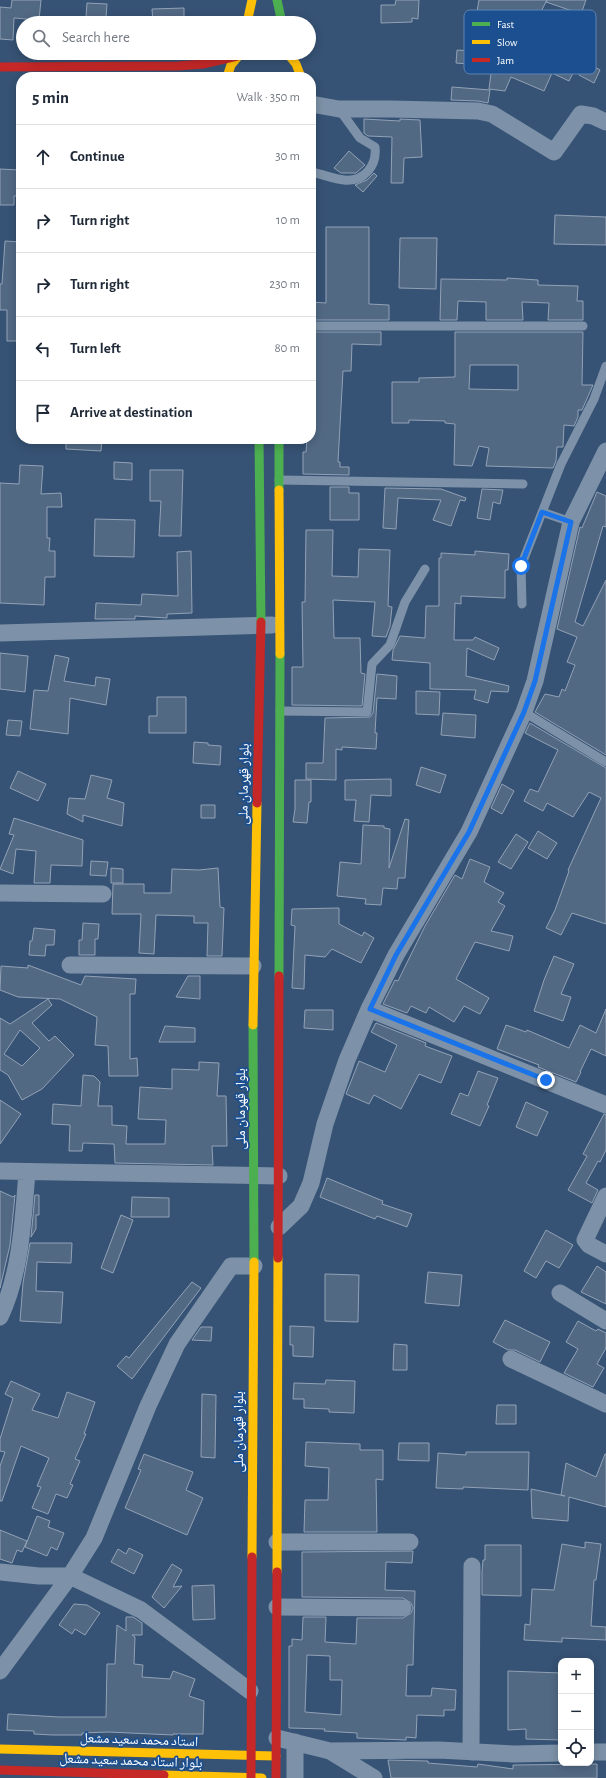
<!DOCTYPE html>
<meta charset="utf-8">
<style>
:root{--surface:#fff;--page:#f2f2f3;--text:#1f2937;--muted:#747a83;--line:#e0e1e3}
body{margin:0;font-family:"Alegreya Sans","Noto Naskh Arabic",sans-serif;background:var(--page);color:var(--text)}
.controls{position:absolute;right:12px;bottom:12px;display:grid;overflow:hidden;border-radius:8px;box-shadow:0 2px 10px #0003}
.controls button{width:36px;height:36px;display:grid;place-items:center;padding:0;border:0;border-bottom:1px solid var(--line);background:var(--surface);color:var(--text);font:20px sans-serif}
.stop{position:absolute;width:12px;height:12px;margin:-9px;border:3px solid #1a73e8;border-radius:50%;background:#fff}
.stop.end{background:#1a73e8;border-color:#fff;box-shadow:0 1px 4px #0008}
.list{margin:0;padding:0;list-style:none}
h2{display:flex;justify-content:space-between;align-items:center;height:52px;margin:0;padding:0 16px;font-size:17px}
h2 small{font-size:13px;font-weight:400;color:var(--muted)}
.list li{display:grid;grid-template-columns:26px 1fr auto;gap:12px;align-items:center;box-sizing:border-box;height:64px;padding:0 16px;border-top:1px solid var(--line)}
.list b{display:block;font-size:15px;white-space:nowrap}
.list em{font-size:13px;font-style:normal;color:var(--muted)}
.icon{flex:none;width:22px;height:22px;fill:none;stroke:currentColor;stroke-width:2;stroke-linecap:round;stroke-linejoin:round}
.map{position:relative;flex:none;width:606px;height:1778px;overflow:hidden}
.search{position:absolute;background:var(--surface);box-shadow:0 2px 10px #0003;left:16px;top:16px;width:300px;height:44px;display:flex;align-items:center;gap:10px;box-sizing:border-box;padding:0 14px;border-radius:22px;color:var(--muted);font-size:15px}
.panel{position:absolute;background:var(--surface);box-shadow:0 2px 10px #0003;left:16px;top:72px;width:300px;height:372px;border-radius:16px}
.map>svg:first-child{display:block}
.building{fill:#526984;stroke:#92a2b6;fill-rule:evenodd}
.lines{fill:none;stroke-linecap:round;stroke-linejoin:round}
.lane{stroke:#7d92a8;stroke-width:9}
.street{stroke:#7d92a8;stroke-width:17}
.fast{stroke:#4caf50;stroke-width:9}
.slow{stroke:#ffc107;stroke-width:9}
.jam{stroke:#c62828;stroke-width:9}
.route{stroke:#1a73e8;stroke-width:5}
.labels{text-anchor:middle;stroke-width:3.5;stroke-linejoin:round;paint-order:stroke}
.street-label{font-size:14px;fill:#fff;stroke:#1b4f8f}
.key{fill:#1b4f8f;stroke:#5f84b1;stroke-width:1}
.key-label{font-size:11px;fill:#fff}
</style>
<div class="map">
<svg width="606" height="1778" viewBox="0 0 606 1778">
<rect width="100%" height="100%" fill="#365274"/>
<!-- building -->
<path class="building" d="M12,0h29l-2,20 -25,-2 -1,22 -13,-1v-32l11,1z
M396,0h23l-1,19 -6,-1v4l-31,1v-18h14z
M479,0h107l-5,14 -35,-12 1,-2 -20,38 51,25 -9,18 -17,-8 -8,18 -33,-14 -6,14 -16,-2 3,-23 -36,-3 1,-13 30,2 8,-26 -20,-3z
M87,3l20,1 -1,14 -20,-1z
M184,8v15h-31l-1,-14z
M586,62l14,8 -6,13 -15,-8z
M452,87l38,3 -2,13 -10,-2 -27,-1z
M364,119l36,2v-2l20,1 2,37 -18,1 -1,25h-12l1,-46 -24,-1 -4,-3z
M349,151l16,14 -9,8h-15l-7,-5z
M0,169l20,1 -1,26h-5v9h-14z
M374,173l3,3 -14,16 -8,-7 12,-5z
M555,215l51,2v28l-52,-1z
M326,227h43v77l20,1v15h-78v-18l15,1z
M400,238h37l-1,51 -37,-1z
M5,241l16,1v99h-14v-31h-7v-26h2z
M507,278l31,2v5l40,1 -1,15h6v19h-35l1,-17 -27,-1 1,18h-37v-18l-28,-1 -1,19h-17l1,-41 66,1z
M311,332h70v13l-29,-1 -1,27h-8l-5,91h2v5h9v8l-46,-1v-22h3l1,-13h4z
M455,332h128l-1,53h11l-11,25h-4v7l-4,9 -10,-1 -1,22h-6l-1,14 -3,7 -67,-2 3,-18 -10,-2 -7,20 -18,-1 1,-41 -10,-1v-2l-36,-1v3h-17v-41h27v-4l36,-1zM470,365h48v25l-49,-1z
M66,439h36l-1,12 -35,-2z
M114,462l18,1v17l-18,-1z
M20,465l23,1 -2,28 20,-1 1,14h-15v31h3l-1,13h6v26h-10l-1,28 -44,-2v-120l19,1z
M150,470h33l-2,66h-22l2,-35h-11z
M330,487h19v6h10v27h-29z
M385,488l56,1 25,9 -1,3 -5,-1 -9,26 -18,-6 8,-20 -43,-2 -2,31 -13,-1z
M482,489l21,1 -3,14 -7,-2 -3,18 -13,-2z
M597,492l9,4v31l-3,-1 -28,96 8,4 23,-46v175l-71,-43 10,-18 14,3 3,-8 3,2 10,-26 -8,-3 10,-25 -20,-8 23,-102 2,1z
M95,519l40,1 -1,37 -40,-1z
M306,530h27l-1,46 26,1 1,-28 31,1 -2,56 4,1 -2,19 -4,11 -14,-1 3,-34 -42,-2 1,38h26l1,35 4,1 -3,32 -70,-1v-38h11l-1,-65h3z
M191,551l1,62 -25,1v4l-32,-2v3h-40l1,-16 45,2 1,-11 36,2 -1,-44z
M475,551l34,3 -1,16h-3v28l-44,-2v8l-6,-1 -1,37h19l2,-3 24,11 -5,12 -27,-12 -1,28 43,10 -1,6 -17,-1 -3,12 -14,-4 2,-9 -46,-1v-26l-38,-3 1,-10 7,-14 25,2 1,-32h13v-48h2v-5l34,2z
M0,653l28,3 -3,36 -25,-3z
M55,655l14,3 -5,23 31,5 1,-9 14,2 -4,26 -36,-7 -2,36 -38,-5 4,-39 14,1z
M377,674l20,2 -1,23 -19,-1 -2,35h2l-1,16 -34,-2v3l-6,-1v31l-30,-1v-16h17l2,-45 45,-1 3,-4z
M416,691l24,1 -1,23 -23,-1z
M157,697h29v36h-37v-17h8z
M443,713l33,2 -1,23 -34,-3z
M8,720l14,1 -2,15 -14,-1z
M530,723l76,45v156l-34,-11 -11,22 -15,-7 9,-18 14,-39 -1,-1 33,-72 -12,-6 -16,25 -26,-14 -4,8 -19,-10 6,-12 8,3 20,-42 -33,-17z
M194,742l14,1v2l13,1 -1,19 -27,-2z
M421,767l25,8 -6,18 -24,-8z
M18,771l28,13 -8,17 -28,-13z
M91,775l21,5 -5,18 17,5 -2,23 -39,-11v7l-16,-8 2,-16 16,1z
M391,779v17l-20,-1 -2,27 -15,-1 2,-21h-11v-20z
M295,780h16v22h-2l-2,21 -14,-1 2,-13z
M502,784l12,7 -12,23 -11,-6z
M201,805h14v13h-14z
M14,818l69,22 -1,26 -31,-1 -1,18h-16l2,-32 -20,-2 -3,25 -13,-5 14,-34 -5,-1z
M405,819l4,1 -4,58h-7l-1,11 -14,-1 -2,17 -16,-1 1,-5 -29,-3 3,-34 21,2 2,-39 21,1v2l6,1 -1,39z
M538,831l19,12 -10,16 -19,-11z
M516,834l12,8 -17,27 -13,-7z
M470,859l20,8 -6,15 20,11 -6,9 7,4 -14,25 22,5 -4,15 -34,-9 -19,37 33,19 -9,16 -16,-8 -10,16 -25,-15 -3,6 -15,-7 -4,7 -24,-9 12,-24 3,1 27,-55 30,-51 7,4z
M91,861l17,1 -2,14 -16,-1z
M111,868l12,1v14h-12z
M218,868l2,39 4,1 -2,48h-15l1,-33h-14v-7l-38,-1 -2,39 -15,-1 2,-39h-29l1,-30h31v9h27l1,-24 27,1z
M339,908v16l23,12 2,-4 10,6 -13,25 -29,-14 -7,8 -20,-2 -1,34 -12,-1 3,-62 -4,-1 1,-16z
M83,923l16,1 -1,15h-3v16h-16v-15h3z
M34,928l21,2 -1,15h-8l-1,11 -16,-1 1,-14h2z
M554,956l20,8 -13,30 10,3 -8,24 -29,-10 10,-31z
M28,965l53,20 4,-9 51,3 -1,15h-5v65l7,-1 1,18h-29l-1,-30 -13,-1 2,-28 -37,-18 -42,-2 -18,-7 1,-24 27,2z
M188,976h12v23l-24,-2z
M48,999l4,6 -20,18 17,18 6,-5 19,19 -32,34 -20,11 -14,-25 -8,-5v-52l10,6zM20,1030l20,18 -18,18 -18,-12z
M606,1009v47l-15,-7 -11,23h1l-5,10 -38,-15 1,-2 -42,-16 9,-24 20,7 1,-2 42,18 11,-23 16,8z
M305,1010h28v20l-29,-2z
M376,1023l50,20 -1,3 27,10 -11,27 -22,-9 -18,35 -27,-14 -5,9 -23,-10 13,-33 26,11 12,-27 -26,-13z
M165,1026l30,2v14h-36z
M199,1062l20,1 -2,33h9l1,50h-15l1,19 -98,-2 -1,-19 -31,-1 -1,8h-13l1,-26 -18,-1 1,-20 28,2 2,-31 11,1 6,6 -2,24h14v19l15,1 -1,18h39l1,-24 -28,-1 2,-32 32,2v-20l27,1z
M478,1071l20,7 -11,27 2,1 -9,20 -29,-12 9,-21 8,3z
M0,1100l21,14 -21,30z
M526,1102l22,10 -11,24 -21,-9z
M604,1114l2,1v35l-6,12 -2,-1 -12,22 12,7 -6,13 -24,-13 19,-34 -4,-2z
M327,1178l56,23 -1,3 30,10 -5,13 -30,-11 -2,3 -55,-22z
M0,1191l13,6 2,-2 -5,50 -10,43z
M35,1195h4v20h-3v14l-5,8z
M132,1197l37,1v19h-38z
M121,1215l12,5 -20,53 -12,-5z
M546,1230l27,15 -14,23 -13,-7 -10,17 -12,-7z
M30,1243h42l-1,20 -34,-1 -1,29 27,1 -2,31 -41,-2 3,-38z
M597,1266l9,6v32l-25,-12z
M428,1272l34,3 -3,31 -34,-3z
M325,1274l34,1 -1,47 -33,-1z
M192,1282l9,6 -69,91 -15,-13 9,-10 3,2z
M505,1320l45,22 -10,20 -25,-12h-7l-15,-8z
M578,1321l18,10 2,-2 8,4v15l-9,16 7,4 -11,19 -29,-14 14,-24 -12,-7z
M290,1326l24,1 -1,30 -20,-1v-11h-3z
M201,1327h11l-1,14 -19,-1z
M394,1344l13,1v25h-14z
M326,1380l29,1 -1,32 -25,-1v-3l-25,-1v-9h-11l1,-16 31,1z
M11,1381l29,13 -8,16 26,8 9,-26 28,10 -11,32h2l-11,25 5,2 -10,23 3,1 -6,13 -11,-4 -8,20 -16,-6 9,-21 -4,-1 12,-28 -28,-12 -19,55h-2v-35l5,-14 -5,-1v-12l13,-41 -8,-4z
M202,1394l14,1 -1,63 -14,-1z
M497,1405h19v19h-20z
M306,1442l54,2v6h23v30l-7,-1 1,53h-73l1,-32h23l1,-32 -24,-2z
M399,1443h30v18l-31,-1z
M466,1452h63l-1,38 -65,-3v2l-27,-1 2,-35 28,2z
M144,1454l49,18 -7,18 17,8 -16,37 -62,-27 16,-38 -3,-1z
M605,1454h1v53l-37,-10 -1,24 -36,-3 -1,-29 34,7 -4,-1 5,-32 30,14z
M37,1516l13,5 -2,6 16,6 -7,17 -6,-3 -4,9 -22,-9z
M0,1530l27,11 -5,11 -5,-2 -5,13 -12,-4z
M585,1542l16,2 -5,36h-2l-3,46 15,1v13l-44,-2v4l-38,-2 1,-16 5,1 2,-36 22,1 8,-46 23,4z
M485,1545h36v51l-39,-1v-23l1,-12h2z
M129,1548l14,7 -9,19 -23,-12 7,-13 8,5z
M413,1551l-1,12 -26,-1 -1,28 30,1 -2,74h-6l-1,31h25l1,-8 24,2 -1,20h-11v6l-27,-1 -1,23 -10,-1v3l-49,-2v-5l-33,-2 1,-2 -36,-1v-82h3v-7l10,1 1,-23h23l-1,25 31,2 1,-26h46l8,-5 2,-5 -2,-5 -8,-5 -101,-1v-45zM307,1655l23,1v24h12l-1,35 -36,-3z
M172,1564l10,6 -9,17 9,-1 -18,22 -12,-11z
M214,1585l1,34 -22,1 -1,-34z
M74,1604l13,1 13,8 -15,22 -10,-6 -3,5 -13,-9z
M126,1617h7l9,6v12h-10l3,2 -1,27 9,1 -1,12 28,2 3,-8 22,8 -6,17 15,5 -1,33h-30v1l-65,-3 -26,1v2h-30l-18,-1v-3l-27,-1 1,-16 51,3h47l1,-53h8l2,-39 9,6z
M508,1671l53,2v67l-35,-1v-10l-18,1z
M388,1760l40,1v2l49,4 1,-3 35,5v-4l84,-1v14h-206z"/>
<g class="lines">
<!-- lane -->
<path class="lane" d="M311,172c11,2 23,7 33,8 21,2 33,-15 31,-33l-15,-9 -21,-29
M311,326h272
M279,480l244,4
M542,512l29,10
M522,604l-1,-38 40,-102 33,-65 12,-33
M280,711l87,1 5,-48 18,-19 15,-43 20,-33
M524,712l82,50"/>
<!-- street -->
<path class="street" d="M311,104l28,5h52l87,2 14,3 62,38 27,-38 12,2 13,6
M0,633l272,-8
M0,893l103,1
M70,965l183,1
M369,1009l237,96
M0,1171l279,5
M606,1196l-21,44 4,5 17,9
M279,1227l22,-21 10,-23 14,-59 22,-64 22,-51 27,-54 73,-123 55,-120 11,-31 36,-159 35,-71
M560,1293l46,28
M0,1317c21,-45 23,-96 27,-145
M511,1359l95,45
M277,1542h133
M0,1572l39,4h31l71,34 109,81
M277,1607l126,1
M0,1671l70,-95 24,-38 54,-132 29,-62 54,-78h23
M277,1738l53,13 109,-1 75,4 47,-1
M295,1742v36
M330,1751l44,27
M471,1752l1,-186
M591,1752h15"/>
<!-- fast -->
<path class="fast" d="M277,0l5,23
M259,439l2,183
M279,439v51
M279,976l1,-322
M253,1025l1,237"/>
<!-- slow -->
<path class="slow" d="M247,23l5,-23
M287,53l9,11 5,13
M227,77l4,-12 10,-12
M279,490l1,164
M253,1025l4,-222
M252,1557l2,-295
M277,1572l1,-314
M0,1749l276,7
M164,1775l98,3"/>
<!-- jam -->
<path class="jam" d="M0,67l178,-1 25,-2 34,-8
M257,803l4,-181
M278,1258l1,-282
M0,1770l164,5
M251,1778l1,-221
M276,1778l1,-206"/>
</g>
<g class="lines">
<!-- route -->
<path class="route" d="M521,566l21,-54 29,10 -36,159 -11,31 -55,120 -73,123 -26,54 176,71"/>
</g>
<g class="labels">
<!-- street labels -->
<g class="street-label">
<text transform="translate(243 784) rotate(-89)" y="5">بلوار قهرمان ملی</text>
<text transform="translate(240 1109) rotate(-90)" y="5">بلوار قهرمان ملی</text>
<text transform="translate(238 1432) rotate(-90)" y="5">بلوار قهرمان ملی</text>
<text transform="translate(139 1739) rotate(2)" y="5">استاد محمد سعید مشعل</text>
<text transform="translate(131 1760) rotate(2)" y="5">بلوار استاد محمد سعید مشعل</text>
</g>
</g>
<!-- legend -->
<rect x="464" y="10" width="132" height="64" rx="6" class="key"/>
<rect x="472" y="22" width="18" height="4" fill="#4caf50"/>
<rect x="472" y="40" width="18" height="4" fill="#ffc107"/>
<rect x="472" y="58" width="18" height="4" fill="#c62828"/>
<g class="key-label">
<text x="497" y="28">Fast</text>
<text x="497" y="46">Slow</text>
<text x="497" y="64">Jam</text>
</g>
</svg>
<div class="controls">
<button>+</button>
<button>−</button>
<button><svg class="icon" aria-label="locate" viewBox="0 0 24 24"><circle cx="12" cy="12" r="6"/><path d="M12 2v4M12 18v4M2 12h4M18 12h4"/></svg></button>
</div>
<div class="stop" style="left:521px;top:566px"></div>
<div class="stop end" style="left:546px;top:1080px"></div>
<div class="search"><svg class="icon" aria-label="search" viewBox="0 0 24 24"><circle cx="10" cy="10" r="6"/><path d="M15 15l6 6"/></svg>Search here</div>
<section class="panel">
<h2>5 min<small>Walk · 350 m</small></h2>
<ul class="list">
<li><svg class="icon" aria-label="ahead" viewBox="0 0 24 24"><path d="M12 20V5M6 11l6-6 6 6"/></svg><div><b>Continue</b></div><em>30 m</em></li>
<li><svg class="icon" aria-label="right" viewBox="0 0 24 24"><path d="M7 20v-9h11M14 6l5 5-5 5"/></svg><div><b>Turn right</b></div><em>10 m</em></li>
<li><svg class="icon" aria-label="right" viewBox="0 0 24 24"><path d="M7 20v-9h11M14 6l5 5-5 5"/></svg><div><b>Turn right</b></div><em>230 m</em></li>
<li><svg class="icon" aria-label="left" viewBox="0 0 24 24"><path d="M17 20v-9H6M10 6l-5 5 5 5"/></svg><div><b>Turn left</b></div><em>80 m</em></li>
<li><svg class="icon" aria-label="arrive" viewBox="0 0 24 24"><path d="M6 21V4h12l-3 4 3 4H6"/></svg><div><b>Arrive at destination</b></div></li>
</ul>
</section>
</div>
